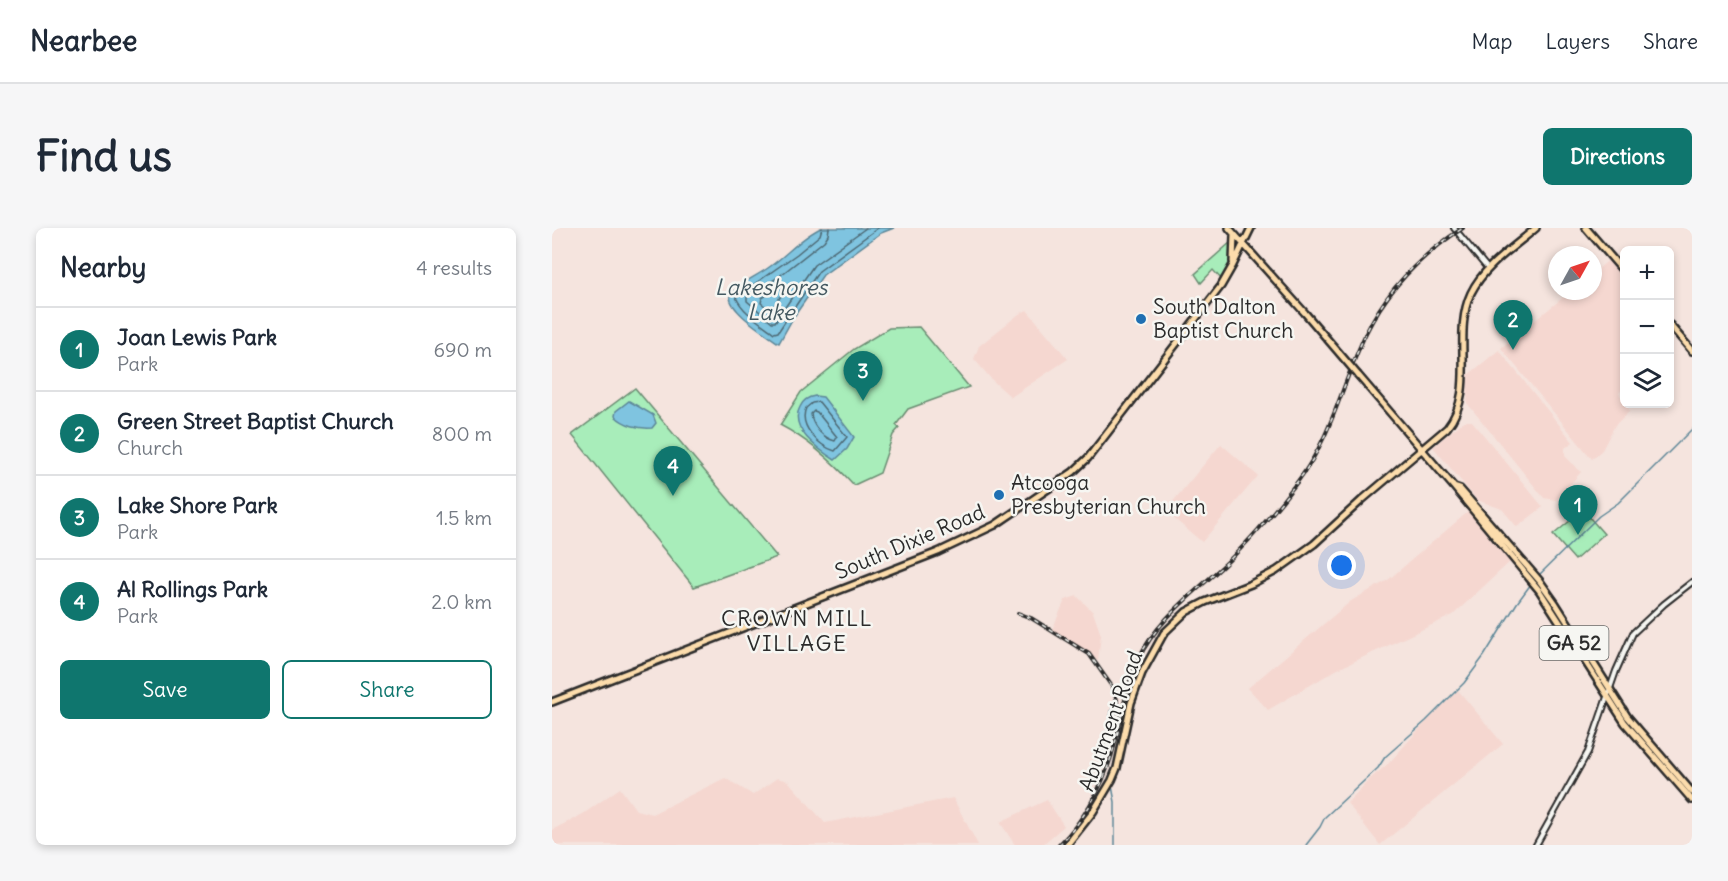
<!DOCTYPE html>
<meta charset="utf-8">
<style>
:root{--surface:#fff;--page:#f6f6f7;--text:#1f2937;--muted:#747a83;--line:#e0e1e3;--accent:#0f766e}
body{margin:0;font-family:Delius,sans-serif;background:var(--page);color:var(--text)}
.controls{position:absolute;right:18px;top:18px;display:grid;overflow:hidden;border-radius:9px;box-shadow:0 3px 9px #0003}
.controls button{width:54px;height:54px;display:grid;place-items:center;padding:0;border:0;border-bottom:2px solid var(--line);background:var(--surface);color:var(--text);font:30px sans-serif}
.compass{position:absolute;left:996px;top:18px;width:54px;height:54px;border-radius:50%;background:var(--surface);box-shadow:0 3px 9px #0003;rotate:50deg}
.you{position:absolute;left:790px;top:338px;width:21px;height:21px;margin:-15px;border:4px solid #fff;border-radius:50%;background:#1a73e8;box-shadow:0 0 0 9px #1a73e833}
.badge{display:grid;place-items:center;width:39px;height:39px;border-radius:50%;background:var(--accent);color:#fff;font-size:20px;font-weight:700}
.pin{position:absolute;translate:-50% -50px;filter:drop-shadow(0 2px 3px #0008)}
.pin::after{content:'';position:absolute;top:32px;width:21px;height:18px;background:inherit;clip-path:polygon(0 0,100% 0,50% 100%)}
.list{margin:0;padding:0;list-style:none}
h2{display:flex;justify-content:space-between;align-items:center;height:78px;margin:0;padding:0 24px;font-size:26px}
h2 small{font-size:20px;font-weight:400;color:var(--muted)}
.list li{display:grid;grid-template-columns:39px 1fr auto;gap:18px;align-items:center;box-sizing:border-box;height:84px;padding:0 24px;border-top:2px solid var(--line)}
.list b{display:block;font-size:22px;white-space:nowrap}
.list p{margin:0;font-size:20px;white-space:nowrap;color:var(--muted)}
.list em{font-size:20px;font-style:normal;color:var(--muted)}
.actions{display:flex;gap:12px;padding:18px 24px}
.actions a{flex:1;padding:14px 0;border:2px solid var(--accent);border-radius:9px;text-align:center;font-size:21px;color:var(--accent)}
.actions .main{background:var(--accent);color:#fff}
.icon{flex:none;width:33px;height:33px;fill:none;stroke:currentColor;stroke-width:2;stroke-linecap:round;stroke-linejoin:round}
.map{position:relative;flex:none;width:1140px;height:617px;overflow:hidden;border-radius:9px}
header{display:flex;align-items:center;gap:36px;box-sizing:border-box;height:84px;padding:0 30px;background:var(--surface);border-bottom:2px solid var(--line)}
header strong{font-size:28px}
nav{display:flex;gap:33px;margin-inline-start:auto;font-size:21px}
.intro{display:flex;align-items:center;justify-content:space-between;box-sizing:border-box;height:144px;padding:0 36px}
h1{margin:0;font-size:42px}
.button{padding:15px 27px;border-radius:9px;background:var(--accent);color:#fff;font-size:21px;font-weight:700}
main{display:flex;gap:36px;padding:0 36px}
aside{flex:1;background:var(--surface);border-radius:9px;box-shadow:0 3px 9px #0003}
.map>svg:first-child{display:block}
.built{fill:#f5d7d0}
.green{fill:#a8edba;stroke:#6a8c72;stroke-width:1.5}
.water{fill:#7fc4e0;stroke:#5d8798;stroke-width:1.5}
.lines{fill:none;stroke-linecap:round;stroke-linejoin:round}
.shore{stroke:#4d6873;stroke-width:1.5}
.stream{stroke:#5d8798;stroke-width:1.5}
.minor-casing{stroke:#2b2b2b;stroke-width:8}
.major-casing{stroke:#2b2b2b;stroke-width:10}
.minor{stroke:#f6f6f2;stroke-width:4}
.major{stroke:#fcdcac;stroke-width:5}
.rail-casing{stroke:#2b2b2b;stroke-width:4}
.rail{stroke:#f6f6f2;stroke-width:1.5;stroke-dasharray:4.5;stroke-linecap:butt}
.major-bridge-casing{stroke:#2b2b2b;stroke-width:10;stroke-linecap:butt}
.major-bridge{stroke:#fcdcac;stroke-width:5}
.poi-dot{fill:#1f6fb2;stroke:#f6f6f2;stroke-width:2}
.labels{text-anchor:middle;stroke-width:5;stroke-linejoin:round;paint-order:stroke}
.shield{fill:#f6f6f2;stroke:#686867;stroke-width:1.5}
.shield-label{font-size:20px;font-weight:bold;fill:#2b2b2b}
.poi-label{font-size:21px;fill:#2b2b2b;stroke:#f6f6f2;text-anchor:start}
.street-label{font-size:21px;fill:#2b2b2b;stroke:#f6f6f2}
.water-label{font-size:22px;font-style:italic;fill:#445961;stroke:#f6f6f2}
.neighbourhood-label{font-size:22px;letter-spacing:1.5px;fill:#2b2b2b;stroke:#f6f6f2}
</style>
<header>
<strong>Nearbee</strong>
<nav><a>Map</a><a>Layers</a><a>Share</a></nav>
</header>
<div class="intro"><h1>Find us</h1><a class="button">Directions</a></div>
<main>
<aside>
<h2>Nearby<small>4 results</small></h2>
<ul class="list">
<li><span class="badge">1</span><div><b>Joan Lewis Park</b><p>Park</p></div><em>690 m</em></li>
<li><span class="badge">2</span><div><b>Green Street Baptist Church</b><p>Church</p></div><em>800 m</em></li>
<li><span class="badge">3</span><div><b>Lake Shore Park</b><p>Park</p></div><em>1.5 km</em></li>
<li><span class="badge">4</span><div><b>Al Rollings Park</b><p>Park</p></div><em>2.0 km</em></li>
</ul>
<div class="actions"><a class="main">Save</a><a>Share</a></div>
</aside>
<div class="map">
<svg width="1140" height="617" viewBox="0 0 1140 617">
<rect width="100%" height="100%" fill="#f5e4de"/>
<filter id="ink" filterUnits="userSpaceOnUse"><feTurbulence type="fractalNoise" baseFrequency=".0167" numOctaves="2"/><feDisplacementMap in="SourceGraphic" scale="12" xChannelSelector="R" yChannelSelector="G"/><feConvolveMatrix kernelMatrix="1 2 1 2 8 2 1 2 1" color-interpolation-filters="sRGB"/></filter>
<g filter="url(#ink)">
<!-- built -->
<path class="built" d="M1058,31l14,18v111l-5,5 11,18 -15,14 -13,25 -10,9 -91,-111 70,-57h22v-18z
M475,82l41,49 -57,38 -18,-16 -19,-22 5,-13 40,-32z
M947,122l74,92 -8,6v8l16,16 -25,28 -12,-2 -77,-95 1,-28z
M912,193h8l71,86 -26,20 -15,-18 -25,-9 -44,-53z
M669,216l37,32 -56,66 -37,-31z
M917,283l43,49 -59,55 -117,55 -68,40 -20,-22 103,-87 37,-21z
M525,368l16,16 8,23 -3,26 -46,-31 13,-30z
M906,462l45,54 -123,101 -33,-42 23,-24 19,-16 33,-37z
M173,550l28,17 24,-17 11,3 37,42 128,-25 25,47h-426v-15l31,-16 37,-26 16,22 16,4z
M495,572l17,26 -22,19h-27l-15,-23z"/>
<!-- green -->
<path class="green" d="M680,13l-2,23 -8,16 -9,-10 -12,13 -6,-9z
M367,99l50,60 -61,22 -12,16 3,3 -6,7 -13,38 -26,12c-22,-24 -45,-45 -74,-60l21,-33 53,-43 35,-21z
M83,160l142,169 -83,30 -122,-152z
M1031,282l21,24 -29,26 -22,-25z"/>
<!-- water -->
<path class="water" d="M269,0h73l-13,5 -58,42 -30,43 -14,25 -2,-1c-12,-9 -48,-31 -47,-46 9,-13 25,-19 38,-28 18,-12 33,-31 53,-40z
M263,168l8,1 31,40 -7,12 -12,11c-16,-10 -47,-31 -35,-53 3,-7 8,-10 15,-11z
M77,173l24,14 3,8 -4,5c-13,1 -28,-3 -37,-12l1,-5z"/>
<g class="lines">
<!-- shore -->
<path class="shore" d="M270,0l-2,7 -23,19 -61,43c6,15 25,26 38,36l4,-1 41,-61 59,-43
M277,0l-1,7 -4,6 -47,37 -30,19v4l25,21h3l39,-57 52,-37
M228,59h3l1,4 -11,17 -4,1 -8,-6 1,-5z
M267,174l28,35 -12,14c-16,-5 -37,-25 -29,-43l6,-5z
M262,183l3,1 20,25 -2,4c-12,-3 -23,-15 -24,-27z"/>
<!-- stream -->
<path class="stream" d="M987,347l60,-59 19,-13 74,-74
M551,532l2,-19 8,-38
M560,558l3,16v43
M754,617l14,-18 5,-10 53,-49 7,-11 41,-36 38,-38 20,-27 33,-53 14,-19"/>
<!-- minor casing -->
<g class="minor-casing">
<path id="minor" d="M902,0l34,41
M984,617l52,-93 28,-81 17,-38 31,-29 28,-22"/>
</g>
<!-- major casing -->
<g class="major-casing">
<path id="major" d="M677,0l76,85
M1034,0l38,44
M681,34l1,-28
M1118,97l22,26
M806,147l96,112 85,103 86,133 67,77
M902,259l6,2 79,91 17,24 71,112 65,76
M0,474l386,-150 57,-27 78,-53 15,-14 133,-172 12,-21 18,-37
M515,617l26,-33 19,-32 5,-12 14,-65 11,-30 22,-40 22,-21 19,-10 46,-18 25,-13 38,-27 48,-44 85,-72c31,-39 4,-92 24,-135 13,-27 43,-46 65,-65"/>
</g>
<!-- minor -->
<use href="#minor" class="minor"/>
<!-- major -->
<use href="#major" class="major"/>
<!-- rail casing -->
<g class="rail-casing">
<path id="rail" d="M466,385l13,5 58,36 24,34 4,12v12
M507,617c29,-29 46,-63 56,-102 8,-28 10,-56 23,-83 19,-40 53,-64 85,-94 27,-25 52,-55 75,-85 34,-44 44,-98 68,-148 22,-45 55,-78 97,-105"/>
</g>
<!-- rail -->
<use href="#rail" class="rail"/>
<!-- major-bridge casing -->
<g class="major-bridge-casing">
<path id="major-bridge" d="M753,85l53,62"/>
</g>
<!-- major-bridge -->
<use href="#major-bridge" class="major-bridge"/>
</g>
</g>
<!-- markers -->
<g class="poi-dot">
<circle cx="589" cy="91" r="6"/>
<circle cx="447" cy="267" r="6"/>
</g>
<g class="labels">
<!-- shield labels -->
<rect class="shield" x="987.5" y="398" width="69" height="34" rx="4.5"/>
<g class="shield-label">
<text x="1022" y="422">GA 52</text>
</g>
<!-- poi labels -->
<g class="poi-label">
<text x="601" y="86">South Dalton<tspan x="601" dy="24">Baptist Church</tspan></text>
<text x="459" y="262">Atcooga<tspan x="459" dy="24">Presbyterian Church</tspan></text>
</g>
<!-- street labels -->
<g class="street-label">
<text transform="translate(358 314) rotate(-23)" y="7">South Dixie Road</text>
<text transform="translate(559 493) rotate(-70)" y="7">Abutment Road</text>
</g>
<!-- water labels -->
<g class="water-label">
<text x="219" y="67">Lakeshores<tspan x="219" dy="25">Lake</tspan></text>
</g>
<!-- neighbourhood labels -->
<g class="neighbourhood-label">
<text x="245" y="398">CROWN MILL<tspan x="245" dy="25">VILLAGE</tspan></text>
</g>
</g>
</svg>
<div class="controls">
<button>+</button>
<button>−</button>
<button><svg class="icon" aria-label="layers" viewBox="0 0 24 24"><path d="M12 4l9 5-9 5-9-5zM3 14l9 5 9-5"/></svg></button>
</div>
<svg class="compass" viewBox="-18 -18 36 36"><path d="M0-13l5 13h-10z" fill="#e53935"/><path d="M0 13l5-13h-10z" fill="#747a83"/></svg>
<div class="you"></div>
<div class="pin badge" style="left:1026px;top:307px">1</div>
<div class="pin badge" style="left:961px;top:122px">2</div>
<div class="pin badge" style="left:311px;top:173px">3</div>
<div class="pin badge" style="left:121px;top:268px">4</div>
</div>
</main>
